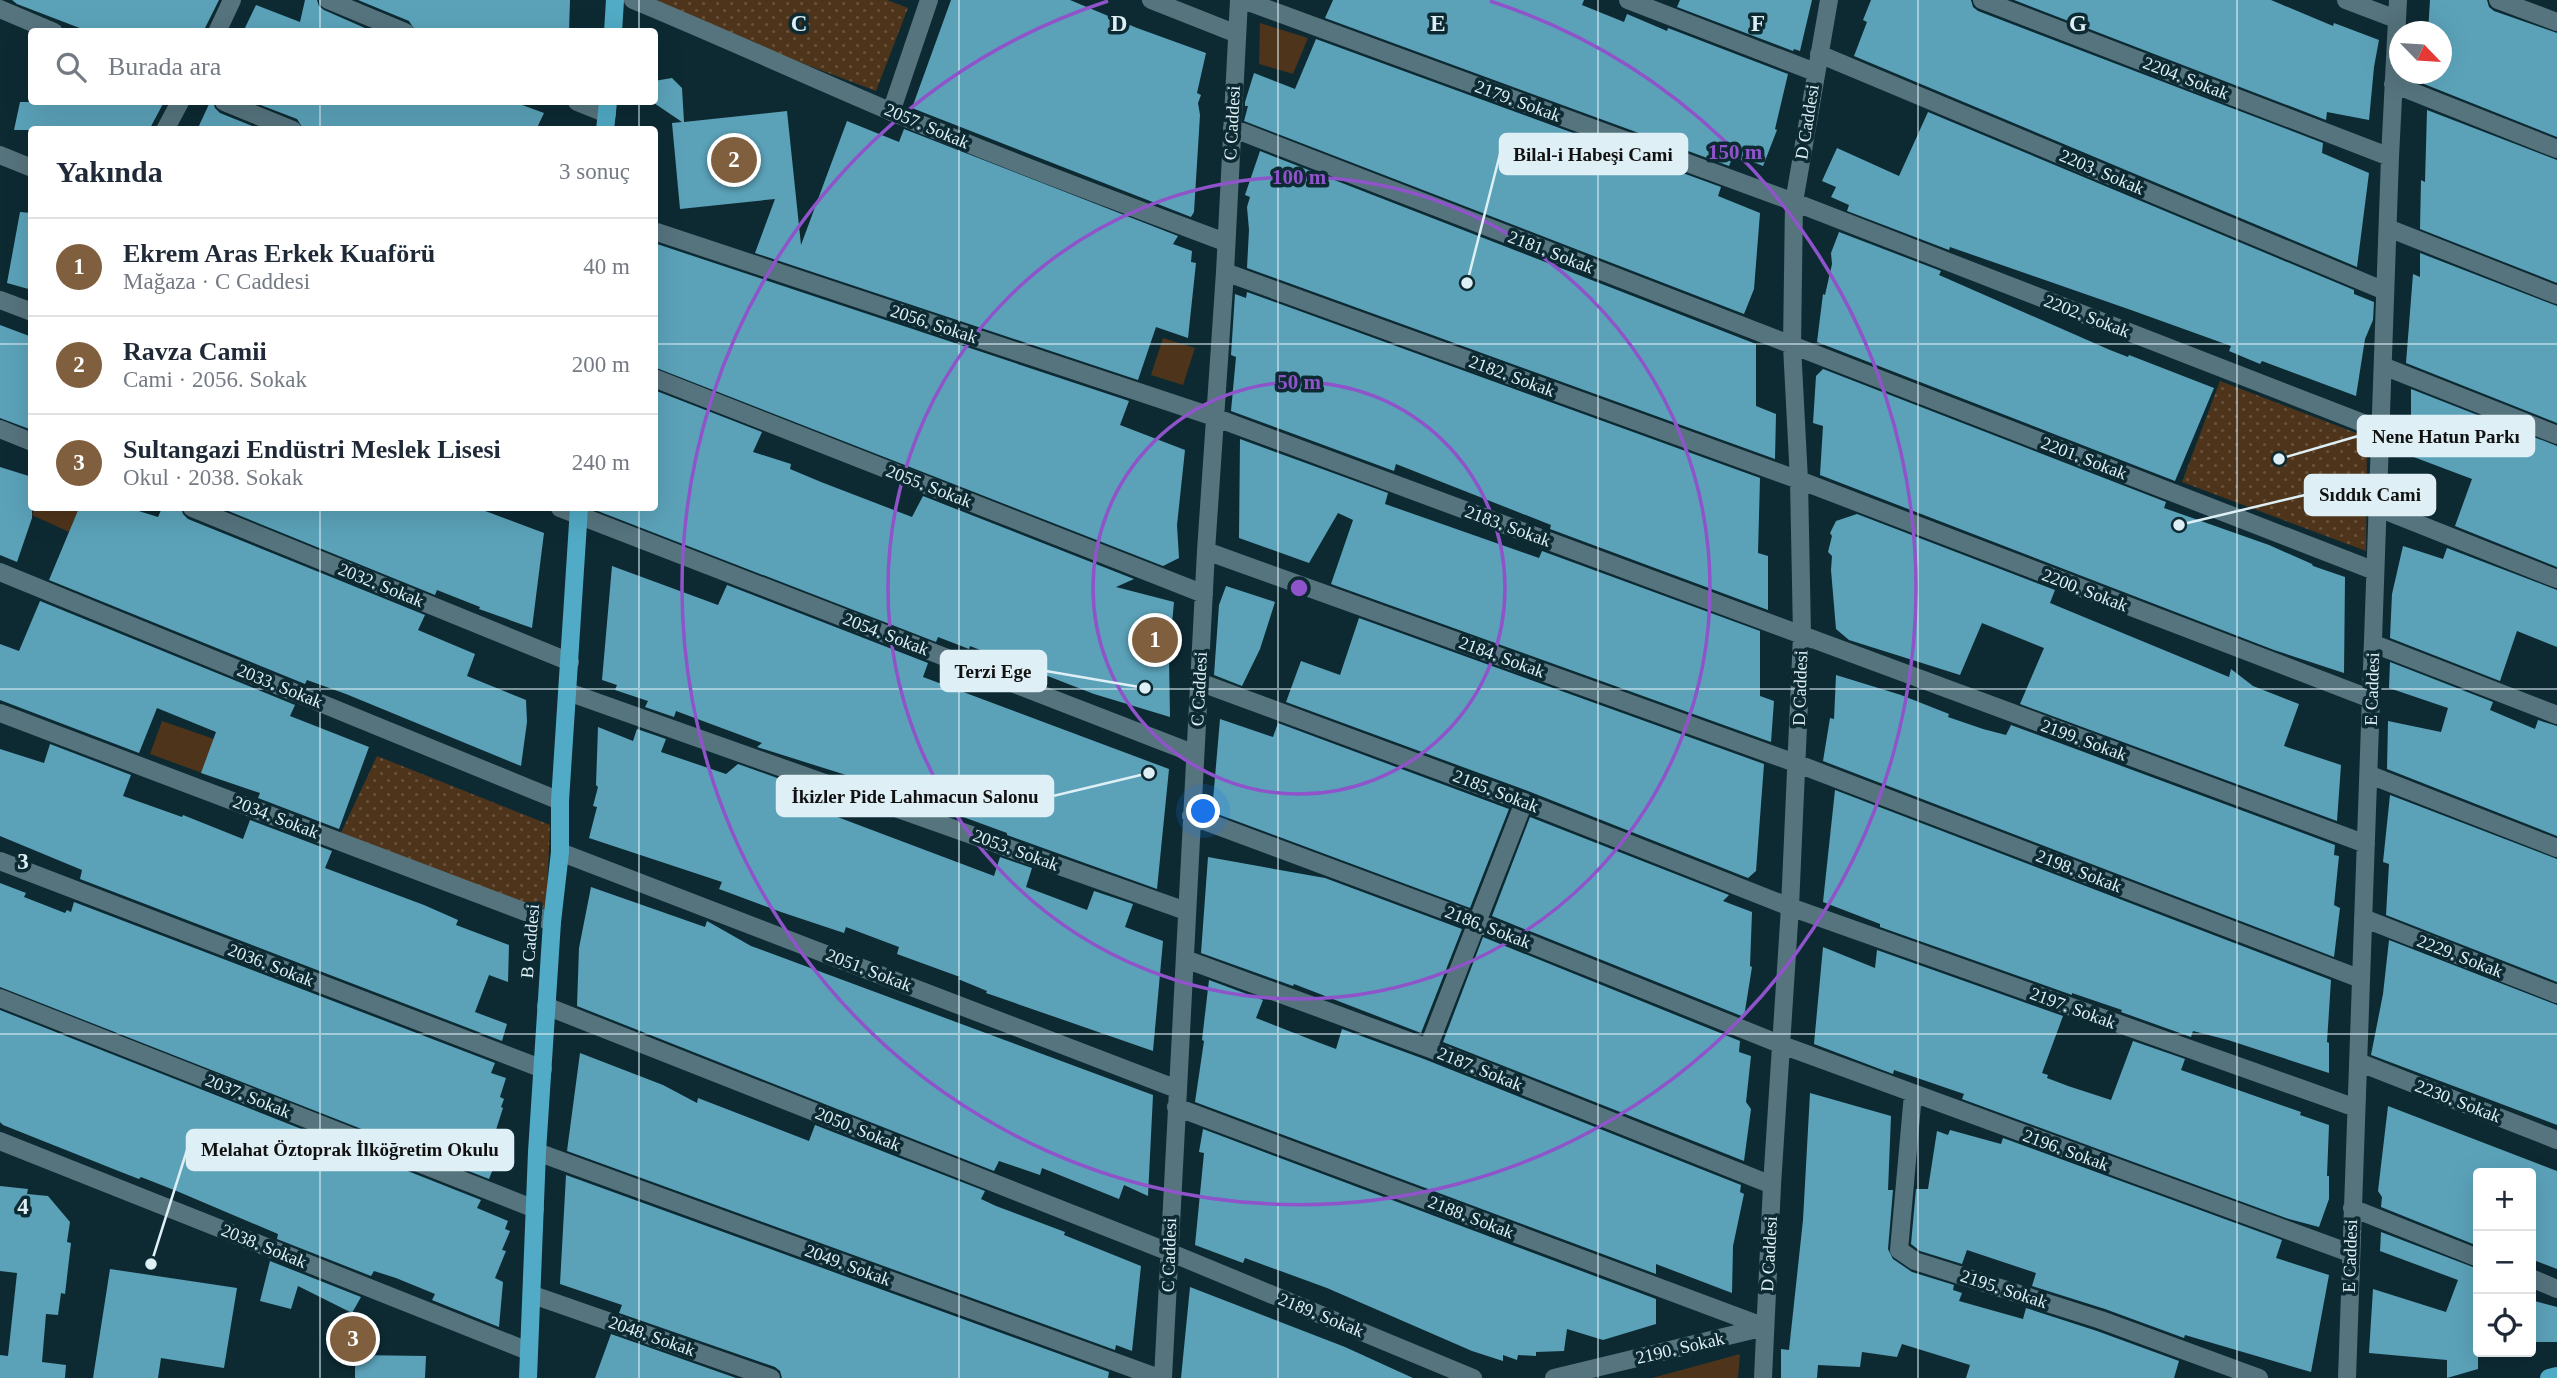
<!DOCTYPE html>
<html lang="tr">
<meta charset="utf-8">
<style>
:root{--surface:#fff;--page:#f6f6f7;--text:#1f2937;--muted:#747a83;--line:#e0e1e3;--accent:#805f3f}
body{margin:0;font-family:"Times New Roman",serif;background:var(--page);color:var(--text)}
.controls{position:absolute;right:21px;bottom:21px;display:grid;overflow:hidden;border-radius:7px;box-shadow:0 7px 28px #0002}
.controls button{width:63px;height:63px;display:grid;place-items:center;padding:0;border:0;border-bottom:2px solid var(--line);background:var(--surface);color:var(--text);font:35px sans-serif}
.compass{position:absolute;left:2389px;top:21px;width:63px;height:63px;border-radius:50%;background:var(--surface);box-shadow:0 7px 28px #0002;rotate:115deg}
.you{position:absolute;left:1204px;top:812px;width:24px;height:24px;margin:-18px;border:5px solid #fff;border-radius:50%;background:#1a73e8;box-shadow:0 0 0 10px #1a73e833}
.badge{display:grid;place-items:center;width:46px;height:46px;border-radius:50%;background:var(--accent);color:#fff;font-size:23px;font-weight:700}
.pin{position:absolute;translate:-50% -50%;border:4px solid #fff;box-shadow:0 2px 7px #0006}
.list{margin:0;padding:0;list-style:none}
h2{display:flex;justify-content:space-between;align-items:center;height:91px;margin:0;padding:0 28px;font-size:30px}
h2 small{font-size:23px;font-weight:400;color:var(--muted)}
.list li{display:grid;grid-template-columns:46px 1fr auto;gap:21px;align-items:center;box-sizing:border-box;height:98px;padding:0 28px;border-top:2px solid var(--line)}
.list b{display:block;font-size:26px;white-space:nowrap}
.list p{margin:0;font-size:23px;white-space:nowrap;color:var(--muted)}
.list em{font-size:23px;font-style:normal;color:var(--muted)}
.icon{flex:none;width:38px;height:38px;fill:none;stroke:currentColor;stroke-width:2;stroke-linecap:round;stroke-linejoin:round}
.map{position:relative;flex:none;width:2557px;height:1378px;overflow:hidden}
.search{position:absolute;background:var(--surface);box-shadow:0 7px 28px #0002;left:28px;top:28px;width:630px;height:77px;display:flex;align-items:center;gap:18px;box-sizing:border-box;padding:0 24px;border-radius:7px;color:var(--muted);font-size:26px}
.panel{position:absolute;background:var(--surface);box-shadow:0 7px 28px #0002;left:28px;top:126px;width:630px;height:385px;border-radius:7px}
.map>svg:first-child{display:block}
.grass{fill:#4e341a}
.park{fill:url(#park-dots)}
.building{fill:#5ba2b9}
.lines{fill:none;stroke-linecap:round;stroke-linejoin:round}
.minor{stroke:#56747e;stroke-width:18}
.major{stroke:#51abc6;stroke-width:18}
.grid{fill:none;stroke:#deeff5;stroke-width:2;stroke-opacity:0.55}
.ring{fill:none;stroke:#8f53ca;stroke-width:3.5}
.labels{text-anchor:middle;stroke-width:7;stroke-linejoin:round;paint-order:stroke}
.street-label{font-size:18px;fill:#deeff5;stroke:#0d2a33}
.grid-label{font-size:23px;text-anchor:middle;font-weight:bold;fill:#deeff5;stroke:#0d2a33;stroke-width:7;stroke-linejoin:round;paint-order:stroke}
.centre{fill:#8f53ca;stroke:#0d2a33;stroke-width:3.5}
.ring-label{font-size:21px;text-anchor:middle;font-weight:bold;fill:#8f53ca;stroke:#0d2a33;stroke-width:7;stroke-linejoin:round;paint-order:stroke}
.leader{fill:none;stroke:#deeff5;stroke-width:2.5}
.callout-dot{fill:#deeff5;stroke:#0d2a33;stroke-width:2.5}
.callout{fill:#deeff5;stroke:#deeff5;stroke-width:2.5}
.callout-label{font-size:19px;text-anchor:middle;font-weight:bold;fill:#111}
</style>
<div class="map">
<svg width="2557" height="1378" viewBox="0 0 2557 1378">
<defs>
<pattern id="park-dots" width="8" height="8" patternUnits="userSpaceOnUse" patternTransform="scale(1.75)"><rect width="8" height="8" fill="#4e341a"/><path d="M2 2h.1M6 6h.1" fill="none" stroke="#67523c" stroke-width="1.8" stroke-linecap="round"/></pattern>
</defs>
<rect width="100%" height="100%" fill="#0d2a33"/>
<!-- grass -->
<path class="grass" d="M1260,23l48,15 -15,36 -34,-10z
M1163,338l32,10 -12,37 -32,-10z
M35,508h44l-10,24 -37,-17z
M162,721l52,18 -12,34 -52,-19z
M1740,1354l-2,24h-86z"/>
<!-- park -->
<path class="park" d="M635,0h252l21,8 -32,83z
M2220,381l147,56 -1,114 -184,-69z
M377,756l173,69 -4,88 -206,-78z"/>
<!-- building -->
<path class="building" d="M12,0h207l-16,32h-113l-73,-28z
M305,0h12l2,6 5,4 50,22h-131l13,-27 44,17z
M358,0h212l-1,32h-153l-7,-11z
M951,0h119l67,28 69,25 -9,40 4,2 -3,8 2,12 -6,97 -3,5 -279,-109z
M1333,0h251l-2,5 42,17 3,-8 40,17 1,-3 120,46 -13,55 2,1 -14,36 -29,-12 -5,12 -404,-148z
M1680,0h132l-12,51 -6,-2 -1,2 -116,-44z
M1871,0h100l2,7 5,4 345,132 -1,10 47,20 -12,94 -503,-211 13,-34 -4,-2z
M2014,0h257l62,26 1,-3 45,17 -5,27 -5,53 -42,-8 -1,8z
M2430,0h57l2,7 5,4 63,22v104l-133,-53 2,-10h15v-42h-13z
M1316,39l405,148 -3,9 42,17 -6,76 -10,25 -500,-193 4,-15h-3v-4l9,-29 41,16z
M672,78l10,10 2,34 103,-11 14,134 46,-124 52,21 5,-13 274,107 -5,8 19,7 -1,11 5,1 -8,75 -32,-11 -18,53 -383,-127 20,-54 -95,10 -8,-86 10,-1 -28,-19v-22z
M20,102h144l-15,28h-135z
M210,102h3l2,6 5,5 42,17h-65z
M253,102h261l30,11 -8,17h-232l-7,-11z
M2427,110l130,50v123l-137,-54 1,-49 4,2z
M1928,112l426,178v4l20,8 -1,18 -8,19 -9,57 -94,-35 -2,3 -31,-13 2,-5 -100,-36 -181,-63 -1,3 -102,-39 2,-6 -18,-8 5,-10 -14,-6 15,-33 62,28z
M1260,151l496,193v62l20,8 -1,45 -528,-191 2,-38 -2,-23 3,-10 -5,-2z
M20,212l12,1v77l-25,-7z
M1839,232l102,39 -2,4 171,75 18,7 1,-2 85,33 -39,93 -358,-139 6,-48 2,1 7,-31 -1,-11z
M654,243l475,158 -9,24 65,25 -8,75 2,33 -16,8 -509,-199z
M2420,253l137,53v117l-151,-60 7,-89 7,3z
M1247,292l513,186 -2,75 10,3v54l-218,-81 1,-4 -155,-61 -2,7 -163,-60 5,-54 -5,-2 4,-61 11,4z
M0,325l32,12v93l-32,-12z
M1823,369l343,133 -2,6 105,37 43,19 1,2 32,11 -1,96 -70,-23 -454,-175 3,-49 -10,-3 3,-47z
M2411,389l146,57v121l-102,-41 17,-47 -61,-23z
M654,390l108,42 -9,20 38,12 -1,5 31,13 91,35 11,-21 211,83 -18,8 58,15 -5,54 1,61 -76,-23 -124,-48 -1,3 -31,-12 -2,5 -346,-134h64z
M1240,439l148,54 -3,11 154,54 3,-7 218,80v65l14,5 -3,41 -440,-158 22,-64 -15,-7 -29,50 -70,-25z
M0,467l32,10v41l-15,44 -17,-7z
M79,508h50l29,9 4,-9h19l2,6 5,5 237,96 -7,15 57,24 -8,22 59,24 1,22 -6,44 -175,-72 -39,-14 -2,4 -256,-104z
M221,508h256l67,25 -12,95 -53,-19 1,-2 -43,-17 -2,5z
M1857,514l198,76 -5,13 179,74 2,-8 22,17 46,18 -15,42 57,19 -4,56 -317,-117 24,-56 -62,-25 -22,52 -111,-35 -13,-11 -5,-59 1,-14 -4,-4 4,-16 -2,-3 6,-12z
M2403,546l40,13 4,-11 110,42v57l-40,-16 -17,50 -110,-43 2,-44z
M612,566l106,39 9,-20 201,78 -5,14 246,92 -12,120 -150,-54v-2l-145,-53 -105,-33 5,-4 -86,-32 -2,6 -29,-10 3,-6 -33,-11 2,-5 -15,-5z
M1226,586l49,16 -15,47 -18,37 -28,-11 5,-70z
M40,601l255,104 -5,11 79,31 -30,82 -81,-31 2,-5 -59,-20 15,-41 -59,-24 -18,45 -139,-53v-56l19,7z
M1359,618l405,146 -8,107 -8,7 -220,-87 -242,-89 15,-41 39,14z
M2390,662l103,40 -3,8 45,19 3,-9 19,6v110l-170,-67 1,-48 53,11 7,-24 -59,-20z
M1836,675l65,20 48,19 -1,3 35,12 23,6 5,-10 324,120 -1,10 5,1 -5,49 6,3 -6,49 -511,-196 7,-43 4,1z
M1220,719l53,18 5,-14 231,86 -39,99 -258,-96z
M598,727l35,14 4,-12 29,10 -5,13 65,22 12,-10 56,20 -7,14 207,78 6,-19 32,11 -6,19 61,23 7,-19 39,13 -8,23 38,14 -10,110 -167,-58 1,-2 -29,-12 2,-2 -63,-23 2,-7 -53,-20 -2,6 -63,-21 -62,-23 3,-7 -133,-44 8,-31 -4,-1 5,-19 -2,-2z
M50,744l81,31 -8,21 59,21 1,-2 60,24 7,-19 82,31 -7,17 99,37 34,15 -2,5 53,20 -1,37 -19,-7 -14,37 32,12 -5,17 -422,-162 2,-9 -82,-34v-87l44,14z
M1835,790l496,190 -4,62 2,1v30l-101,-33 -35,-9 -2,6 -70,-25 1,-2 -50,-17v2l-192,-68v-3l-57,-22z
M2390,795l167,64v123l-171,-67 3,-51 -6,-2z
M1530,817l199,78 -6,6 29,11 -2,54 2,1 -8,50 -252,-101z
M1208,857l117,21 137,51 -41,104 -127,-49 -1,2 -92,-33z
M0,883l26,10 -2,4 41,16 2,-3 4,2 3,-10 421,161 -4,10 15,5 -6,19 4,2 -3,8 2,1 -9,28 6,2 -2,6 4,2 -13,33 -489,-192z
M591,887l114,40 2,-6 44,25 402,149 -5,101 -24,-11 -5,14 -77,-31 -2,7 -41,-14 -5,10 -417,-165 2,-58z
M1483,937l257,104 -1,11 12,4 -5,46 5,7 -7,52 -301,-119z
M2389,940l168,65v120l-186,-70 12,-61z
M1823,947l52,21 2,-18 186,66 -21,57 6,2 -1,3 21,8 43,14 22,-59 52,18 -4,11 120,42 -1,3 29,10 -2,51h2v23l-10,28 -30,-8 -327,-120 2,-5 -70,-24 -1,4 -79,-30z
M1209,980l54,20 -7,18 56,22 24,9 6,-20 82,30 317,126 -1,7 4,2 -11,52 -1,47 -76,-29v10l-461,-172 9,-61 -2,-1z
M0,1010l481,190 -4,8 31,13 -3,8 5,2 -8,19 4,1 -11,27 8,4 -4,45 -67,-27 3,-6 -39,-16 -22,-7 -3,5 -94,-37 1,-5 -99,-42 -38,-15 -2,2 -18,-7 -118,-47 -3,-3z
M580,1053l83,32 34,18 1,-5 111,43 6,-16 170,66 -4,8 15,7 69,26 -1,3 77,31 -9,85 -16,-6 -1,5 -548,-199z
M1810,1093l81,23 -3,74h5l-5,59 5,10 19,13 42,13 -1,5 9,3 -3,8 64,18 3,-11 71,23 82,30 -5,17h-208l4,-13 -68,-21 -5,13 -35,-5 -2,15 -42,-2 -1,13h-36v-29l8,1 14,-130z
M2388,1106l169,65v98l-26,-10v-86h-53v73l-97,-39 1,-10 -4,-6z
M1203,1129l453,170v25l-53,16 -36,-11 -3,22 -28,1v4l-18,-1 -1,5 -14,-5v6l-31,-10 -145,-63 -82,-30 -2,5 -48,-18 9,-92 -5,-1z
M1950,1130l51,14 2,-6 279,102 -6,18 53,17 -18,97 -126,-37 -1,3 -79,-29 -73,-23 4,-13 -69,-23 -5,14 -42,-13 -9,-7 5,-55h12l9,-58 11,4z
M566,1175l543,197 -1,6h-326l-2,-7 -5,-4 -156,-54 3,-8 -62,-21z
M0,1186l28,3 -1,5 21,2 22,26 -3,20 4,1 -6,51 -4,-1 -3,22 -12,-1 -4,48 24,3 -1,13h-65v-23l8,1 9,-83 -17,-2z
M2381,1232l97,37v100l-31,9v-18l-78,-7 4,-64 73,23 12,-32 -78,-29z
M270,1261l91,36 -9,16 -54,-27 -7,23 -31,-8z
M110,1269l127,19 -13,80 -63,-10 -3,20h-65z
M1190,1287l155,60 68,31h-232z
M2531,1300l26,7v35h-26z
M611,1334l125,44h-141z
M355,1355l71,1 -1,22h-70z"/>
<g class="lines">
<!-- minor -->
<path class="minor" d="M328,0l77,32
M633,0c87,36 172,75 259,112 110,47 221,88 333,130
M1151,0l86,34
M1243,0l551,202 587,228
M1628,0l187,72
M1982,0l408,157
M2346,0l50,19
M2498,0l59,22
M0,9l54,23
M217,32l15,-32
M1819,54l566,237
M2393,84l164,65
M224,102l69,28
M577,102l30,12
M891,112l38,-112
M1232,128l1143,443
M165,130l15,-28
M0,155l32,13
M2388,228l169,67
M654,231l560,186 1152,427
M1225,272l574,208 572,219
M0,300l32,12
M2383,366l174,69
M654,378l550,216
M0,429l32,13
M192,508l378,154
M560,508l635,246
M2378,508l179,71
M1206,551l592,213 563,215
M0,572l560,229
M2374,644l183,71
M1199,682l325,120 266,105 566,201
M568,692l618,219
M0,713l552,209
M2370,775l187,73
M1191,816l285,106 306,123 568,208
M560,852l617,237
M0,861l543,208
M2363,918l194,76
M1185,959l243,89 344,137
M0,998l535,211
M546,1006l623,246 304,126
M1428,1048l96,-246
M2358,1062l199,78
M1913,1094l-14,156 16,11 186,59 158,58
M1176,1107l589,220
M0,1141l528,210
M537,1152l622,226
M2352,1208l126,50
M2531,1278l26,11
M533,1295l238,83
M1163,1378l43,-827 19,-279 14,-272
M1554,1378l211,-51
M1763,1378l9,-193 18,-278 12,-272 -3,-155 -7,-134 2,-144 35,-202
M2347,1378l43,-1221 8,-157"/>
<!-- major -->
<path class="major" d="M613,32l2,-32
M605,130l3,-28
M528,1378l9,-226 15,-230 8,-70v-51l19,-293
M2549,1378l8,-2"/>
</g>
<!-- grid -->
<path class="grid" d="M320,0v32M639,0v32M959,0v1378M1278,0v1378M1598,0v1378M1918,0v1378M2237,0v1378M320,102v28M639,102v28M0,344h32M654,344h1903M320,508v870M639,508v870M0,689h2557M0,1034h2557"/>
<!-- distance rings -->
<g class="ring">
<circle cx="1299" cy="588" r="206"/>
<circle cx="1299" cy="588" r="411"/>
<path d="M1490 1A617 617 0 1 1 1108 1"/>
</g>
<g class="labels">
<!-- street labels -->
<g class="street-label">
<text transform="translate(2186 78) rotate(21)" y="6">2204. Sokak</text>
<text transform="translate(1518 101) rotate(20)" y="6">2179. Sokak</text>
<text transform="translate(1807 122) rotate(-81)" y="6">D Caddesi</text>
<text transform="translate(1232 123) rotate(-87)" y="6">C Caddesi</text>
<text transform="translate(927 126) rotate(23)" y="6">2057. Sokak</text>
<text transform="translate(2102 172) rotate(23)" y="6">2203. Sokak</text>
<text transform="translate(1551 252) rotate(21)" y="6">2181. Sokak</text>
<text transform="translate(2087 316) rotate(21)" y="6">2202. Sokak</text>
<text transform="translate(934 324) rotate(18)" y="6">2056. Sokak</text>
<text transform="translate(1512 376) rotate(20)" y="6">2182. Sokak</text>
<text transform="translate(2084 458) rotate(21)" y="6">2201. Sokak</text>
<text transform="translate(929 486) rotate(21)" y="6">2055. Sokak</text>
<text transform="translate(1508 526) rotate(20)" y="6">2183. Sokak</text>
<text transform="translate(381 585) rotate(22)" y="6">2032. Sokak</text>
<text transform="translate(2085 590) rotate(21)" y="6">2200. Sokak</text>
<text transform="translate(886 634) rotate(21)" y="6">2054. Sokak</text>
<text transform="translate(1502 657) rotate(20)" y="6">2184. Sokak</text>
<text transform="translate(280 686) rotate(22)" y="6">2033. Sokak</text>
<text transform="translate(1800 688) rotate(-88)" y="6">D Caddesi</text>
<text transform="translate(1199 689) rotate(-87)" y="6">C Caddesi</text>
<text transform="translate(2372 689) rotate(-88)" y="6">E Caddesi</text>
<text transform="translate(2084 740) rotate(20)" y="6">2199. Sokak</text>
<text transform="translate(1496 791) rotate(21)" y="6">2185. Sokak</text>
<text transform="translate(276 817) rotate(21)" y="6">2034. Sokak</text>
<text transform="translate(1016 850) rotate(20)" y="6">2053. Sokak</text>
<text transform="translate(2079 871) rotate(21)" y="6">2198. Sokak</text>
<text transform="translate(1488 927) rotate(21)" y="6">2186. Sokak</text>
<text transform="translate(530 941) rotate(-85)" y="6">B Caddesi</text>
<text transform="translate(2460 956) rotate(21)" y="6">2229. Sokak</text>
<text transform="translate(271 965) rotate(21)" y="6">2036. Sokak</text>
<text transform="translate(869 970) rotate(21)" y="6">2051. Sokak</text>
<text transform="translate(2073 1008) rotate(20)" y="6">2197. Sokak</text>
<text transform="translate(1480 1069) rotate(22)" y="6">2187. Sokak</text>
<text transform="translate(248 1096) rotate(22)" y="6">2037. Sokak</text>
<text transform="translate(2458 1101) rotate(21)" y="6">2230. Sokak</text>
<text transform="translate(858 1129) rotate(22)" y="6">2050. Sokak</text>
<text transform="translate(2066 1150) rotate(20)" y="6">2196. Sokak</text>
<text transform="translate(1471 1217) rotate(21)" y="6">2188. Sokak</text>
<text transform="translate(264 1246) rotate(22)" y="6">2038. Sokak</text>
<text transform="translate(1769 1254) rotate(-87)" y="6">D Caddesi</text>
<text transform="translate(1169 1255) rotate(-88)" y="6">C Caddesi</text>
<text transform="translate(2350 1256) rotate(-88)" y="6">E Caddesi</text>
<text transform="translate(848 1265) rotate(20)" y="6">2049. Sokak</text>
<text transform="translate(2004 1289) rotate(18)" y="6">2195. Sokak</text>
<text transform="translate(1321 1315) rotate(22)" y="6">2189. Sokak</text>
<text transform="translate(652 1336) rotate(19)" y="6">2048. Sokak</text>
<text transform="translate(1680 1348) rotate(-13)" y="6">2190. Sokak</text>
</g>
</g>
<g class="grid-label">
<text x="799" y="31">C</text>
<text x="1119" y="31">D</text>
<text x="1438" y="31">E</text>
<text x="1758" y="31">F</text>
<text x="2078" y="31">G</text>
<text x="23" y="869">3</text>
<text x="23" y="1214">4</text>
</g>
<circle cx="1299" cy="588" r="10" class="centre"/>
<g class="ring-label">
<text x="1735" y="159">150 m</text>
<text x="1299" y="184">100 m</text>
<text x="1299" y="389">50 m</text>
</g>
<!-- callouts -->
<path class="leader" d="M1467 283L1500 154M2279 459L2358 436M2179 525L2305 495M1145 688L1046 671M1149 773L1053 796M151 1264L187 1150"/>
<g class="callout-dot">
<circle cx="1467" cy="283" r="7"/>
<circle cx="2279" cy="459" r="7"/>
<circle cx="2179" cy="525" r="7"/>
<circle cx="1145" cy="688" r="7"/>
<circle cx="1149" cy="773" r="7"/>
<circle cx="151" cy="1264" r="7"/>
</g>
<g class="callout">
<rect x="1500" y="134" width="187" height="40" rx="7"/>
<rect x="2358" y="416" width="176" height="40" rx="7"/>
<rect x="2305" y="475" width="130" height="40" rx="7"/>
<rect x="941" y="651" width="105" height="40" rx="7"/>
<rect x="777" y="776" width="276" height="40" rx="7"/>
<rect x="187" y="1130" width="326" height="40" rx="7"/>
</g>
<g class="callout-label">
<text x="1593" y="161">Bilal-i Habeşi Cami</text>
<text x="2446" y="443">Nene Hatun Parkı</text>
<text x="2370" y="501">Sıddık Cami</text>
<text x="993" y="678">Terzi Ege</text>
<text x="915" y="803">İkizler Pide Lahmacun Salonu</text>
<text x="350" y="1156">Melahat Öztoprak İlköğretim Okulu</text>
</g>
</svg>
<div class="controls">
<button>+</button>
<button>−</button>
<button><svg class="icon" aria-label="locate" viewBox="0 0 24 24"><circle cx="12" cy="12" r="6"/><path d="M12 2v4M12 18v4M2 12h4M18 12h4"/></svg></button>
</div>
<svg class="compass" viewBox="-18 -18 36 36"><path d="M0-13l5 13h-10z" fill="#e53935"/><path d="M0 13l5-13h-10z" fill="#747a83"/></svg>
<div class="you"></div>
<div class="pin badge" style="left:1155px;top:640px">1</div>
<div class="pin badge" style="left:734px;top:160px">2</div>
<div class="pin badge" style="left:353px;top:1339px">3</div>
<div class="search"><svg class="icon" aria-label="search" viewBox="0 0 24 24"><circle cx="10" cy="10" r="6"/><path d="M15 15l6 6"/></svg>Burada ara</div>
<section class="panel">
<h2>Yakında<small>3 sonuç</small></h2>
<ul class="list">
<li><span class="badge">1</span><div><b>Ekrem Aras Erkek Kuaförü</b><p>Mağaza · C Caddesi</p></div><em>40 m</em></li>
<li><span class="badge">2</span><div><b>Ravza Camii</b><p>Cami · 2056. Sokak</p></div><em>200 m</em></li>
<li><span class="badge">3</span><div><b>Sultangazi Endüstri Meslek Lisesi</b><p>Okul · 2038. Sokak</p></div><em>240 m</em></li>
</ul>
</section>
</div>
